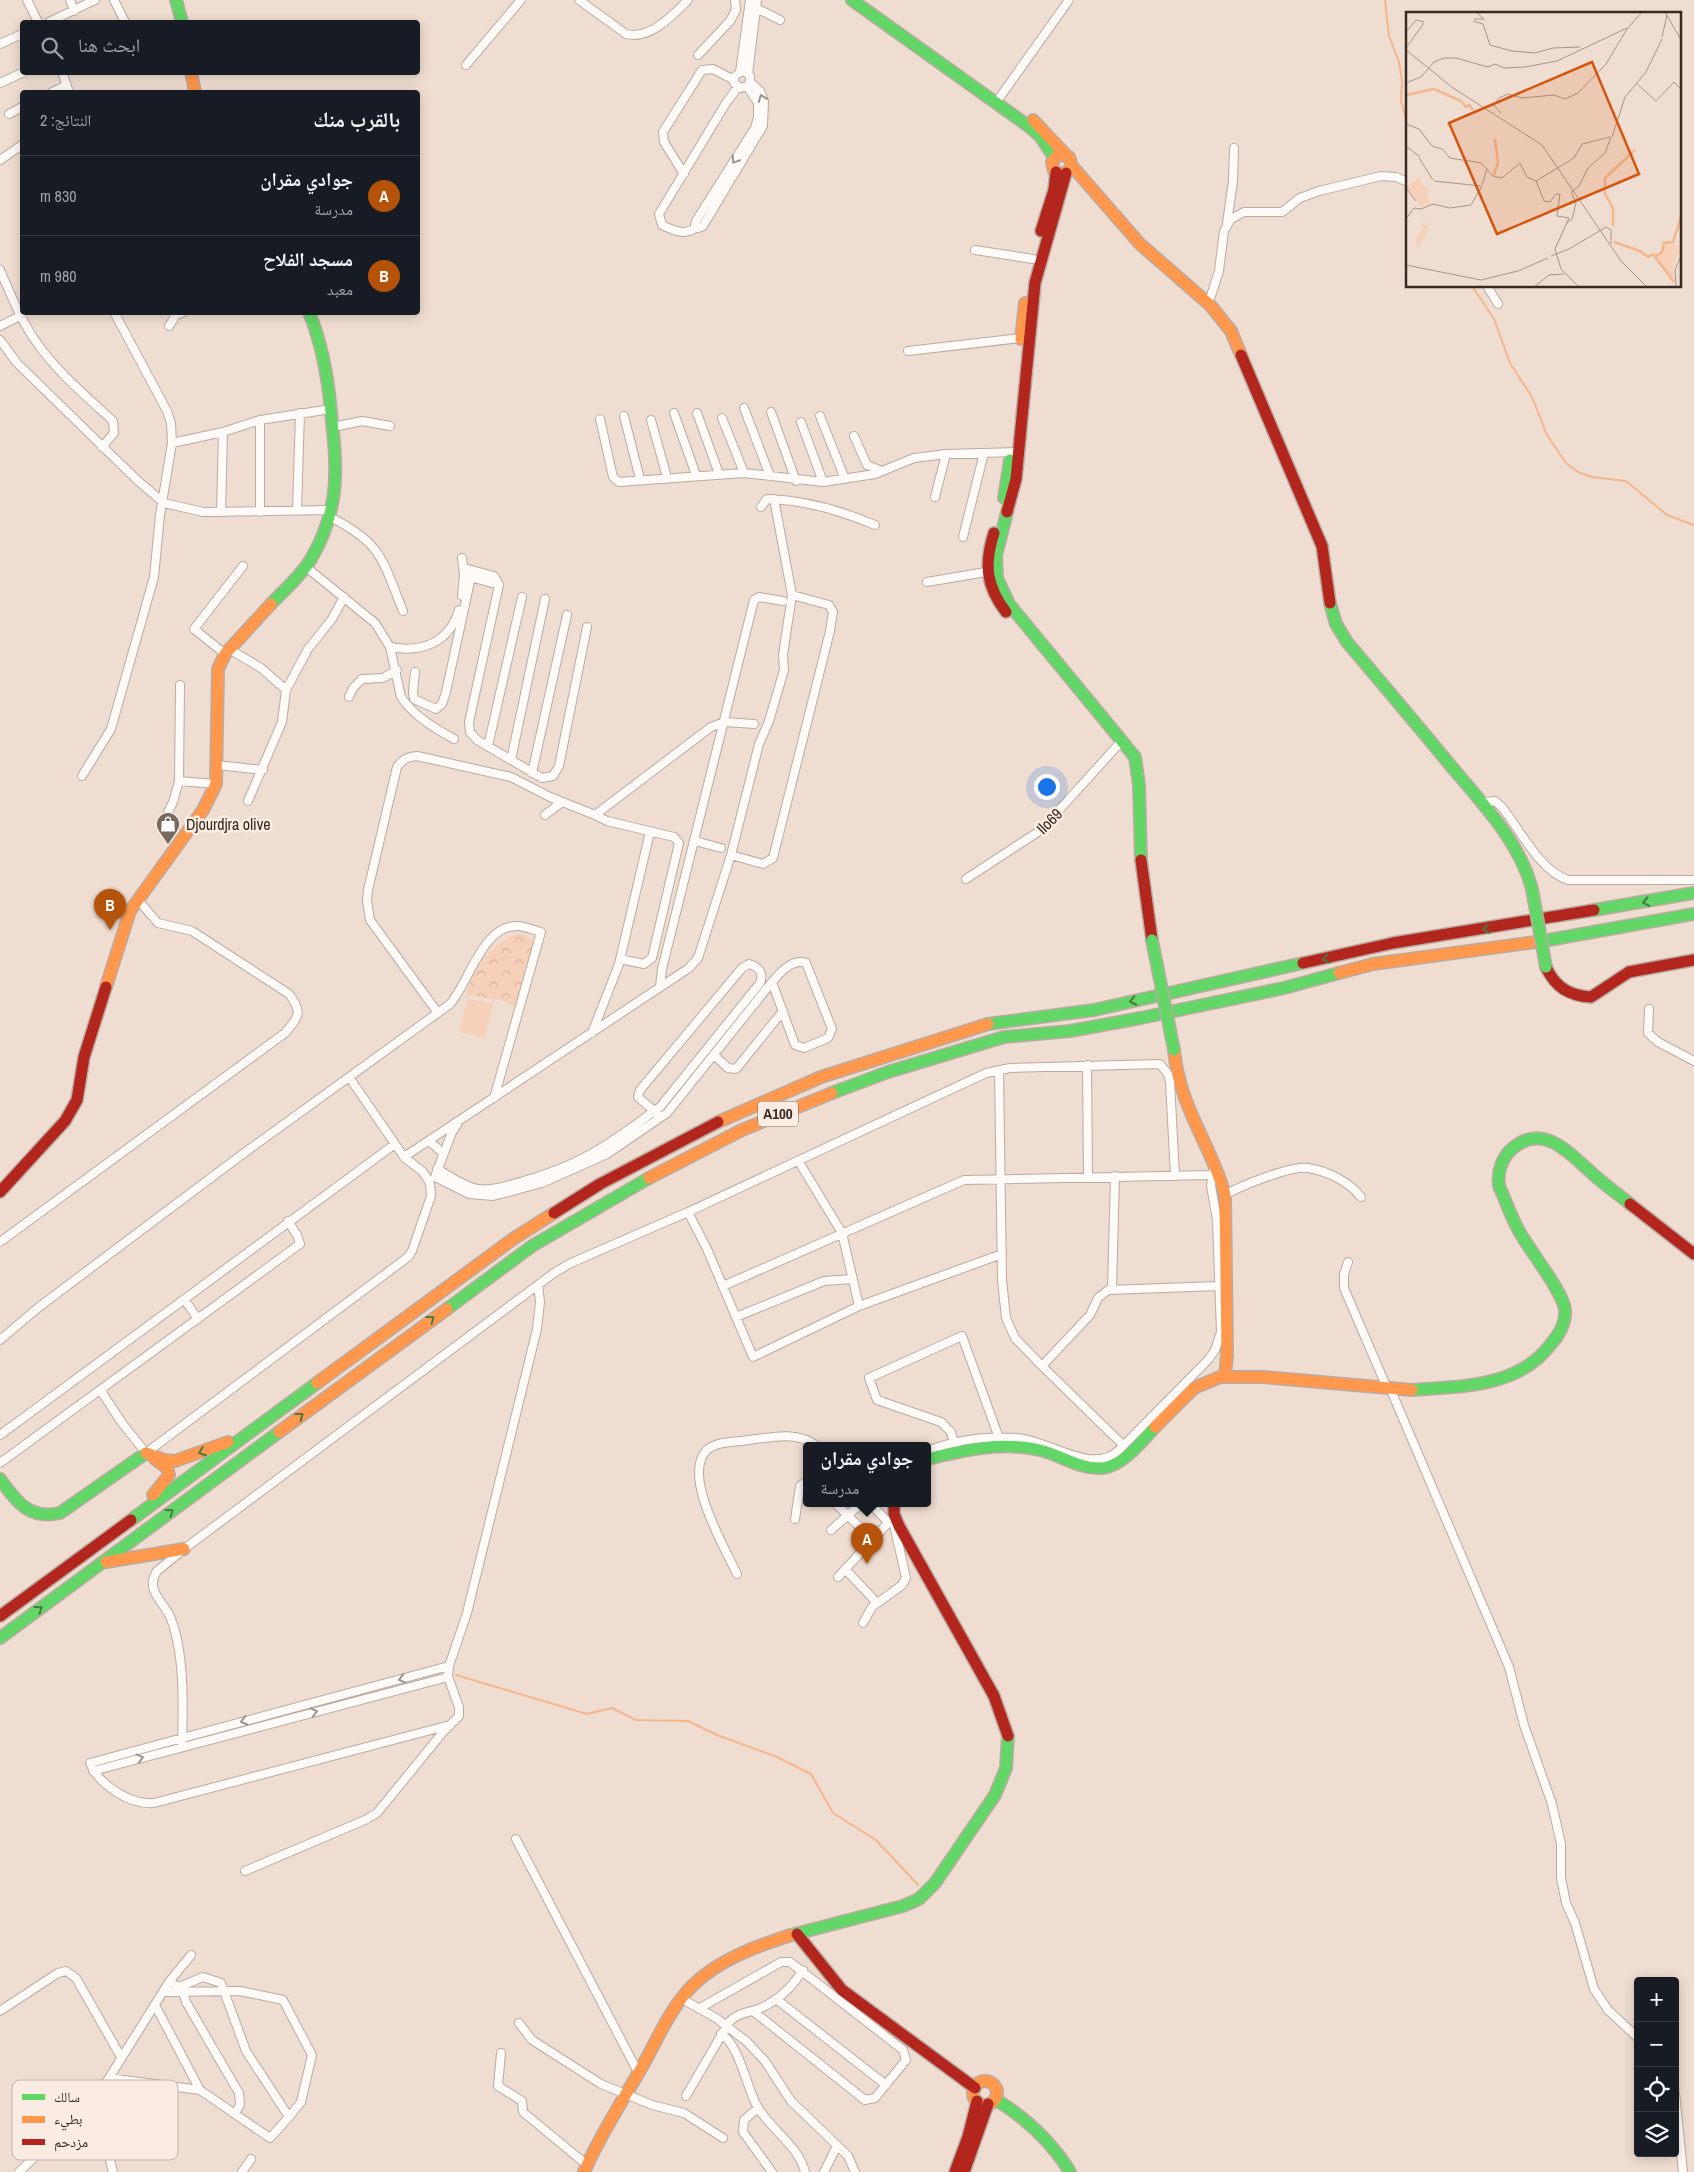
<!DOCTYPE html>
<html lang="ar">
<meta charset="utf-8">
<style>
:root{--surface:#171b24;--page:#242831;--text:#f1f3f6;--muted:#9ea1a6;--line:#363941;--accent:#b45309}
body{margin:0;font-family:"Archivo Narrow","Noto Naskh Arabic",sans-serif;background:var(--page);color:var(--text);direction:rtl}
.controls{position:absolute;right:15px;bottom:15px;display:grid;overflow:hidden;border-radius:5px;box-shadow:0 2px 12px #0003}
.controls button{width:45px;height:45px;display:grid;place-items:center;padding:0;border:0;border-bottom:1px solid var(--line);background:var(--surface);color:var(--text);font:25px sans-serif}
.you{position:absolute;left:1046px;top:786px;width:18px;height:18px;margin:-12px;border:4px solid #fff;border-radius:50%;background:#1a73e8;box-shadow:0 0 0 8px #1a73e833}
.badge{display:grid;place-items:center;width:32px;height:32px;border-radius:50%;background:var(--accent);color:#fff;font-size:16px;font-weight:700}
.pin{position:absolute;translate:-50% -41px;filter:drop-shadow(0 1px 2px #0008)}
.pin::after{content:'';position:absolute;top:26px;width:18px;height:15px;background:inherit;clip-path:polygon(0 0,100% 0,50% 100%)}
.popup{position:absolute;left:803px;top:1442px;width:128px;height:65px;box-sizing:border-box;display:grid;place-content:center;border-radius:5px;background:var(--surface);filter:drop-shadow(0 1px 4px #0005);font-size:16px;white-space:nowrap;color:var(--muted)}
.popup b{font-size:19px;color:var(--text)}
.popup::after{content:'';position:absolute;left:50%;top:100%;margin-left:-10px;border:10px solid transparent;border-top-color:var(--surface)}
.list{margin:0;padding:0;list-style:none}
h2{display:flex;justify-content:space-between;align-items:center;height:65px;margin:0;padding:0 20px;font-size:21px}
h2 small{font-size:16px;font-weight:400;color:var(--muted)}
.list li{display:grid;grid-template-columns:32px 1fr auto;gap:15px;align-items:center;box-sizing:border-box;height:80px;padding:0 20px;border-top:1px solid var(--line)}
.list b{display:block;font-size:19px;white-space:nowrap}
.list p{margin:0;font-size:16px;white-space:nowrap;color:var(--muted)}
.list em{font-size:16px;font-style:normal;color:var(--muted)}
.icon{flex:none;width:28px;height:28px;fill:none;stroke:currentColor;stroke-width:2;stroke-linecap:round;stroke-linejoin:round}
.map{position:relative;flex:none;width:1694px;height:2172px;overflow:hidden;direction:ltr}
.search{position:absolute;background:var(--surface);box-shadow:0 2px 12px #0003;left:20px;top:20px;width:400px;height:55px;display:flex;align-items:center;gap:12px;box-sizing:border-box;padding:0 18px;border-radius:5px;color:var(--muted);font-size:19px}
.panel{position:absolute;background:var(--surface);box-shadow:0 2px 12px #0003;left:20px;top:90px;width:400px;height:225px;border-radius:5px;direction:rtl}
.map>svg:first-child{display:block}
.grass{fill:#f6d0b9}
.park{fill:url(#park-crowns)}
.lines{fill:none;stroke-linecap:round;stroke-linejoin:round}
.stream{stroke:#f4b68c;stroke-width:2}
.street-casing{stroke:#baaba2;stroke-width:10}
.fast-casing{stroke:#baaba2;stroke-width:14}
.slow-casing{stroke:#baaba2;stroke-width:14}
.jam-casing{stroke:#baaba2;stroke-width:14}
.street{stroke:#fdfaf8;stroke-width:8}
.fast{stroke:#63d668;stroke-width:11}
.slow{stroke:#ff974d;stroke-width:11}
.jam{stroke:#b3261e;stroke-width:11}
.fast-bridge-casing{stroke:#baaba2;stroke-width:14;stroke-linecap:butt}
.fast-bridge{stroke:#63d668;stroke-width:11}
.oneway{stroke:#9a928d}
.oneway2{stroke:#4b7742}
.labels{text-anchor:middle;stroke-width:5;stroke-linejoin:round;paint-order:stroke}
.shield{fill:#fbece3;stroke:#72645c;stroke-width:1}
.shield-label{font-size:15px;font-weight:bold;fill:#372a22}
.street-label{font-size:16px;fill:#372a22;stroke:#fbece3}
.poi-label{font-size:16px;fill:#372a22;stroke:#fbece3;text-anchor:start}
.inset-river{fill:none;stroke:#f4b68c;stroke-width:2.5}
.inset-road{fill:none;stroke:#a6958b;stroke-width:1}
.view{fill:#d6540e;fill-opacity:0.15;stroke:#d6540e;stroke-width:2.5}
.inset-edge{fill:none;stroke:#372a22;stroke-width:2.5}
.key{fill:#fbece3;stroke:#c0b2a9;stroke-width:1}
.key-label{font-size:14px;fill:#372a22}
</style>
<div class="map">
<svg width="1694" height="2172" viewBox="0 0 1694 2172">
<defs>
<pattern id="park-crowns" width="20" height="18" patternUnits="userSpaceOnUse" patternTransform="scale(1.25)"><rect width="20" height="18" fill="#f6d0b9"/><path d="M2 6a3 3 0 1 1 6 0M12 15a3 3 0 1 1 6 0" fill="none" stroke="#d4b39f"/></pattern>
</defs>
<rect width="100%" height="100%" fill="#f0ddd1"/>
<!-- grass -->
<path class="grass" d="M467,999l26,4 -8,35 -26,-6z"/>
<!-- park -->
<path class="park" d="M516,934l9,1 9,6 -17,66 -17,-7 -34,-5c7,-25 25,-51 50,-61z"/>
<g class="lines">
<!-- stream -->
<path class="stream" d="M1385,0l4,36 10,26 3,19 -1,20 7,25
M1472,286l22,33 16,44 22,34 15,38 19,28 12,9 14,5 34,4 41,34 27,10
M456,1675l131,39 25,-6 24,12 52,1 29,14 60,22 34,17 22,39 43,27 42,45"/>
<!-- street casing -->
<g class="street-casing">
<path id="street" d="M27,0l11,22
M70,0l4,11
M114,0l11,22
M579,0l47,34c24,6 46,-18 62,-34
M756,8l24,12
M49,22l46,-22
M0,44l22,-10
M698,55l32,-34 6,-11 -1,-10
M466,65l55,-65
M62,72l7,20
M740,72l10,-72
M748,74l9,-74
M0,83l24,-11
M747,86l11,17v14l-3,11 -59,93 -1,5 3,2 5,-2 60,-100 1,-25 -4,-10 -10,-9v-6l-4,-4h-6l-6,5v6l7,5 6,-2 3,-4
M52,92l15,-7
M1000,97l69,-97
M9,114l13,-7
M0,160l22,-15
M684,174l-20,-32 -1,-10 39,-62 11,-1 21,11
M1227,223l6,-42 1,-33
M697,227c-12,9 -23,4 -35,-2l-3,-11 67,-111 12,-16
M975,250l58,9
M0,270c11,25 21,51 37,73 20,29 50,54 76,78l1,12 -12,14
M1487,286l11,18
M1209,302l10,-31 5,-40 7,-12 13,-7h38l18,-14 19,-7 62,-15 15,1 12,5
M0,326l20,-10
M169,326l7,-11 8,-3
M0,340l17,23 120,117 27,23 39,9 128,-2
M908,351l113,-13
M744,408l26,68
M771,412l25,69
M674,413l22,62
M697,413l22,61
M624,416l16,63
M820,416l25,63
M722,418l22,55
M600,419l13,58 6,5 125,-9 79,9 52,-8 39,-16 32,-4 73,-2
M651,420l16,57
M801,422l22,60
M333,427l29,-6 28,5
M854,436l13,29 15,6
M172,443l51,-11 37,-12 71,-11
M935,497l11,-43
M761,507l6,-8c37,1 75,12 108,26
M297,510l3,-97
M221,512l2,-80
M260,512v-92
M330,517c52,26 52,42 73,94
M963,537l21,-84
M306,567l69,56 15,24 11,50c13,19 33,31 53,42
M464,568l30,8 5,9 -30,137 1,10 7,8 65,38 11,-2 6,-10 28,-139
M467,576l32,9
M927,582l59,-10
M462,596l2,-21 -2,-17
M390,647c32,6 59,-4 69,-37
M229,649l32,19 25,22
M225,654l-31,-25 49,-63
M415,672l-2,20 1,7 22,10 6,-5 4,-12 25,-115
M349,697l4,-9 9,-9 21,-1 14,-8
M488,746l34,-149
M511,760l34,-161
M217,765l46,5
M532,773l35,-158
M82,776l29,-47 43,-152 6,-62 12,-72 -1,-20 -4,-12 -53,-99
M179,781l37,3
M248,801l34,-79 4,-32 22,-41 24,-30 12,-22
M1481,802l14,-1 7,6c18,23 38,64 66,73h126
M545,815l17,-13
M595,815l12,6 67,16 5,6 -27,115 -8,6 -24,-5
M161,827l12,-25 6,-21 1,-96
M695,841l26,7
M731,855l32,9 10,-6 57,-227 3,-19 -4,-7 -37,-10
M966,879l75,-49 77,-85
M749,964c10,3 15,9 11,19l-100,124 -6,4 -16,-14 2,-7 102,-122z
M660,987l2,-18 92,-369 5,-3 24,4
M1649,1009l-1,24 10,9 36,19
M438,1013l-68,-93 -3,-19 1,-11 29,-123c6,-8 10,-10 20,-11l94,21 39,20 45,18 116,-88 14,-5 29,2
M592,1033l27,-69 31,-132
M714,1055l14,13 8,1 47,-58
M1087,1065l1,112
M999,1070l3,210 4,38 9,20 27,28 81,79
M429,1141l14,12
M404,1157l285,-189 9,-10 33,-103 28,-111 10,-23 15,-51 -1,-15 9,-60 -18,-96
M799,1162l43,71 17,73
M437,1169c13,7 27,18 41,20 14,2 28,-3 42,-7 56,-15 88,-36 134,-71l3,3
M436,1174l16,-42 5,-7
M435,1177l34,17 24,2 49,-13 65,-29 60,-41 105,-131 23,63 9,3 24,-10 4,-9 -26,-66c-13,-5 -26,9 -34,19
M1225,1195c15,-9 67,-30 83,-27 20,3 41,14 53,29
M688,1212l19,37 46,108 106,-51 143,-52
M0,1242l285,-209c14,-16 18,-21 4,-39l-97,-63 -34,-8 -20,-23
M1348,1262l-4,12v14l43,100
M723,1286l241,-106 247,-5
M1112,1289l3,-113
M184,1299l14,20
M736,1317l88,-36 29,-2
M0,1340l39,-33 201,-151 210,-152c19,-21 33,-81 69,-78 7,1 15,4 22,6l-47,166
M1042,1366l48,-51 8,-17 10,-8 111,-4
M1390,1388l119,279 15,58 28,79 9,40v34l5,25 9,20 19,66 14,21 30,28
M101,1391l21,32 24,30 262,-196 4,-6 19,-55 -1,-13 -7,-11 -19,-15 -55,-80
M0,1435l395,-291
M954,1443l-3,-11 -10,-10 -64,-22 -8,-22 93,-42 37,102
M927,1451c28,-11 60,-15 90,-13 31,2 75,37 101,13l90,-91 7,-10 6,-18 -4,-112 -6,-34 3,-20
M0,1463l300,-219 -3,-9 -9,-14
M835,1503l38,37
M870,1503l15,16 7,5
M795,1519l5,-33 7,-5
M831,1530l31,-27
M845,1569l32,34
M737,1574c-12,-26 -57,-101 -29,-125 10,-8 29,-7 41,-9 24,-3 46,-9 67,5
M838,1577l51,-55
M863,1623l9,-16 30,-22 4,-7 -12,-53
M449,1666l-359,97c9,22 40,42 64,40l296,-78
M182,1746c1,-38 3,-91 -11,-127 -6,-17 -27,-28 -14,-48l27,-22 370,-276 17,-10 117,-51 298,-139 24,-5 150,-4 8,10 2,8 5,94
M93,1771l355,-94
M516,1839l123,235
M245,1871l120,-51 12,-7 66,-81 16,-16v-9l-11,-30 1,-11 18,-53 70,-284 3,-27 -2,-17
M163,1992l77,-1 43,9 29,55 -11,47 -12,15
M183,1992l3,10 53,91 1,12 -5,8
M682,1999l34,19 30,23 19,20 26,40 57,55 7,16
M776,1999l110,86
M155,2005l45,85
M700,2008l81,-46h9l113,88 3,10 -31,38 -10,2 -112,-89
M0,2011l58,-38 8,-2 10,7 45,79
M519,2023l13,17 69,44 51,21 32,8 39,25
M721,2034c18,10 26,54 36,72 13,23 42,40 48,66
M501,2053l-3,33 24,15 1,11 64,53
M109,2078l91,12 70,48 19,-21 -43,-66 -25,-68 -18,-6 -24,10 -10,-5
M1675,2093l8,79
M686,2096l43,-74c9,-9 18,-9 29,-13 19,-7 34,-22 45,-39
M89,2105l16,10 1,30 7,27
M758,2108l-14,12 -1,12 29,40
M19,2172l71,-68 19,-26 60,-96 22,-27
M242,2172l9,-13
M824,2172l13,-26"/>
</g>
<!-- fast casing -->
<g class="fast-casing">
<path id="fast" d="M176,0l6,22
M852,0l175,125 13,11 14,21
M1004,498l6,-38
M1007,512l-11,44 1,22 12,26 126,153 4,28 2,75
M1330,603l6,21 11,18c33,39 66,78 99,118 32,39 73,79 86,129
M271,604c13,-14 31,-29 40,-45 30,-51 26,-92 20,-147 -3,-35 -9,-68 -22,-100
M1594,910l100,-17
M1543,941l151,-27
M988,1024l106,-14 209,-47
M832,1093l56,-21 116,-35 66,-6 71,-13 143,-30 55,-15
M447,1309l85,-63 117,-68
M1412,1390c50,-4 106,-2 139,-46 8,-9 15,-21 14,-34 -1,-17 -37,-62 -46,-79 -8,-14 -13,-30 -20,-45 -2,-14 3,-29 14,-38 31,-26 57,6 81,27 11,10 24,19 36,29
M927,1459c37,-9 75,-18 113,-9 21,5 38,19 62,18 21,-2 39,-26 53,-41
M0,1479c17,23 29,41 60,34l86,-60
M131,1520l186,-137
M0,1638l279,-206
M791,1935l112,-29 16,-7 16,-16 60,-88 11,-27 2,-32
M995,2099c31,19 56,42 75,73"/>
</g>
<!-- slow casing -->
<g class="slow-casing">
<path id="slow" d="M191,72l4,20
M1033,120l33,35
M1072,166l-6,7 -7,1 -5,-3 -2,-9 6,-8 11,3 3,9 68,78 70,61 21,26 10,24
M1021,339l4,-36
M1339,973l34,-9 170,-23
M106,987l24,-76 73,-101 13,-26 2,-115 7,-15 46,-50
M1174,1050c6,59 36,92 51,145l2,160 -2,22
M718,1122l103,-45 167,-53
M649,1178l93,-48 90,-37
M317,1383l196,-144 41,-26
M1155,1427l39,-39 26,-11h43l149,13
M279,1432l168,-123
M146,1453l18,7 11,1 53,-19
M153,1495l16,-20 -2,-7 -12,-9
M106,1562l78,-13
M973 2093a12 12 0 1 1 24 0a12 12 0 1 1-24 0Z
M584,2172c15,-35 36,-67 55,-100 17,-29 30,-63 54,-87 27,-26 64,-39 98,-50"/>
</g>
<!-- jam casing -->
<g class="jam-casing">
<path id="jam" d="M1041,231l13,-41 2,-18
M1241,355l81,191 8,57
M1007,512l9,-33 19,-196 31,-110
M994,533c-10,31 -8,53 12,79
M1141,860l11,80
M1303,963l90,-20 201,-33
M1546,967c9,20 23,29 45,30l38,-25 65,-12
M0,1192l65,-71 12,-21 7,-43 22,-70
M1630,1204l64,50
M554,1213l46,-29 118,-62
M894,1503v11l5,12 95,170 14,40
M0,1616l131,-96
M797,1934l45,56 133,98
M955,2172l13,-35 9,-36
M964,2172l24,-68"/>
</g>
<!-- street -->
<use href="#street" class="street"/>
<!-- fast -->
<use href="#fast" class="fast"/>
<!-- slow -->
<use href="#slow" class="slow"/>
<!-- jam -->
<use href="#jam" class="jam"/>
<!-- fast-bridge casing -->
<g class="fast-bridge-casing">
<path id="fast-bridge" d="M1532,889l14,78
M1152,940l22,110"/>
</g>
<!-- fast-bridge -->
<use href="#fast-bridge" class="fast-bridge"/>
</g>
<!-- one-way arrows -->
<defs><path id="oneway-chevron" d="M-2-3.5L2.5 0L-2 3.5" fill="none" stroke-width="1.6" stroke-linecap="round" stroke-linejoin="round" transform="scale(1.25)"/></defs>
<g class="oneway">
<use href="#oneway-chevron" transform="translate(762 98) rotate(-110)"/>
<use href="#oneway-chevron" transform="translate(735 160) rotate(123)"/>
<use href="#oneway-chevron" transform="translate(402 1679) rotate(165)"/>
<use href="#oneway-chevron" transform="translate(314 1712) rotate(-15)"/>
<use href="#oneway-chevron" transform="translate(244 1721) rotate(165)"/>
<use href="#oneway-chevron" transform="translate(140 1758) rotate(-15)"/>
</g>
<g class="oneway2">
<use href="#oneway-chevron" transform="translate(1646 902) rotate(169)"/>
<use href="#oneway-chevron" transform="translate(1486 929) rotate(171)"/>
<use href="#oneway-chevron" transform="translate(1326 959) rotate(167)"/>
<use href="#oneway-chevron" transform="translate(1133 1001) rotate(168)"/>
<use href="#oneway-chevron" transform="translate(431 1319) rotate(-36)"/>
<use href="#oneway-chevron" transform="translate(300 1416) rotate(-37)"/>
<use href="#oneway-chevron" transform="translate(202 1452) rotate(159)"/>
<use href="#oneway-chevron" transform="translate(170 1512) rotate(-36)"/>
<use href="#oneway-chevron" transform="translate(39 1609) rotate(-36)"/>
</g>
<!-- icons -->
<defs>
<g id="shop-pin" transform="scale(1.25)"><path d="M0 17L-7.5 6A9.5 9.5 0 1 1 7.5 6Z" fill="#78695f" stroke="#fbece3"/><path d="M-5-2.5h2.3a2.7 3.5 0 0 1 5.4 0H5L5.5 6h-11ZM-1.5-2.5h3a1.5 2.3 0 0 0-3 0Z" fill="#fff"/></g>
</defs>
<g fill-rule="evenodd">
<use href="#shop-pin" x="168" y="824"/>
</g>
<g class="labels">
<!-- shield labels -->
<rect class="shield" x="758" y="1101.5" width="40" height="25" rx="4"/>
<g class="shield-label">
<text x="778" y="1119">A100</text>
</g>
<!-- street labels -->
<g class="street-label">
<text transform="translate(1049 821) rotate(-45)" y="6">Ilo69</text>
</g>
<!-- poi labels -->
<g class="poi-label">
<text x="186" y="830">Djourdjra olive</text>
</g>
</g>
<!-- overview -->
<g transform="translate(1406 12)">
<rect width="275" height="275" fill="#f0ddd1"/>
<path d="M14,165l2,8 8,5 -4,5 5,9 -10,3 -15,-20zM263,230l12,6v5l-6,6 -2,21 -17,-25z" fill="#f6d0b9"/>
<path d="M26,207l-10,23 -5,4 -2,-5 8,-13 -1,-7 3,5z" fill="#f6d0b9"/>
<path class="inset-river" d="M0,83l28,-6 27,12 5,6 3,-2 4,5M88,163l4,-12 -3,-24M207,214v-18l-8,-14v-16l30,-28M208,230l26,9 8,6 5,-3M247,242l21,28M250,244l6,-4 2,-9 9,-1 8,-25"/>
<path class="inset-road" d="M259,0l16,28M68,7h10l-8,-7M67,9l10,3 7,21 22,6 23,2 18,-5 27,-1M221,17l15,-17M0,20l10,-12 8,2M256,25l5,-22M0,36l18,-25M0,38l47,38 89,57 79,116 26,26M0,71l15,-6 13,-15 10,-4h12l32,9 7,-3 9,4 21,-1 32,-6 70,-33M230,71l20,18 18,-19 7,7M95,101l-7,-8 5,-7 9,-4 14,4 32,-3 11,4 13,-6 28,-29 21,-35M0,112l13,5 13,17 10,3 8,9 31,5 12,13 9,2 18,-15 7,14 9,4 8,20 6,1 6,-8h4l-3,22 12,2 -14,31 6,20 18,18M206,125l13,-40 21,-25 16,-33M0,134l14,11M13,146l14,22M28,169l47,5M130,169l38,-23 8,-14 28,-7M76,173l5,-16M0,176l10,13M0,207l8,-11 7,1 12,-5 17,4 21,-3 11,-19M161,211l5,-4 4,-16 -5,-11 8,-6 9,-18 17,-15 6,-16M145,244l18,-7 37,-22 5,3v14M0,253l75,15 37,-9 30,-13M128,275l15,-12 15,-1M270,275l-1,-17 6,-14"/>
<path class="view" d="M186,50l47,112 -142,60 -48,-111z"/>
<rect width="275" height="275" class="inset-edge"/>
</g>
<!-- legend -->
<rect x="12" y="2080" width="166" height="80" rx="8" class="key"/>
<rect x="22" y="2094" width="23" height="6" fill="#63d668"/>
<rect x="22" y="2116" width="23" height="7" fill="#ff974d"/>
<rect x="22" y="2139" width="23" height="6" fill="#b3261e"/>
<g class="key-label">
<text x="54" y="2102">سالك</text>
<text x="54" y="2124">بطيء</text>
<text x="54" y="2147">مزدحم</text>
</g>
</svg>
<div class="controls">
<button>+</button>
<button>−</button>
<button><svg class="icon" aria-label="locate" viewBox="0 0 24 24"><circle cx="12" cy="12" r="6"/><path d="M12 2v4M12 18v4M2 12h4M18 12h4"/></svg></button>
<button><svg class="icon" aria-label="layers" viewBox="0 0 24 24"><path d="M12 4l9 5-9 5-9-5zM3 14l9 5 9-5"/></svg></button>
</div>
<div class="you"></div>
<div class="pin badge" style="left:867px;top:1564px">A</div>
<div class="popup"><b>جوادي مقران</b>مدرسة</div>
<div class="pin badge" style="left:110px;top:930px">B</div>
<div class="search"><svg class="icon" aria-label="search" viewBox="0 0 24 24"><circle cx="10" cy="10" r="6"/><path d="M15 15l6 6"/></svg>ابحث هنا</div>
<section class="panel">
<h2>بالقرب منك<small>النتائج: 2</small></h2>
<ul class="list">
<li><span class="badge">A</span><div><b>جوادي مقران</b><p>مدرسة</p></div><em>830 m</em></li>
<li><span class="badge">B</span><div><b>مسجد الفلاح</b><p>معبد</p></div><em>980 m</em></li>
</ul>
</section>
</div>
